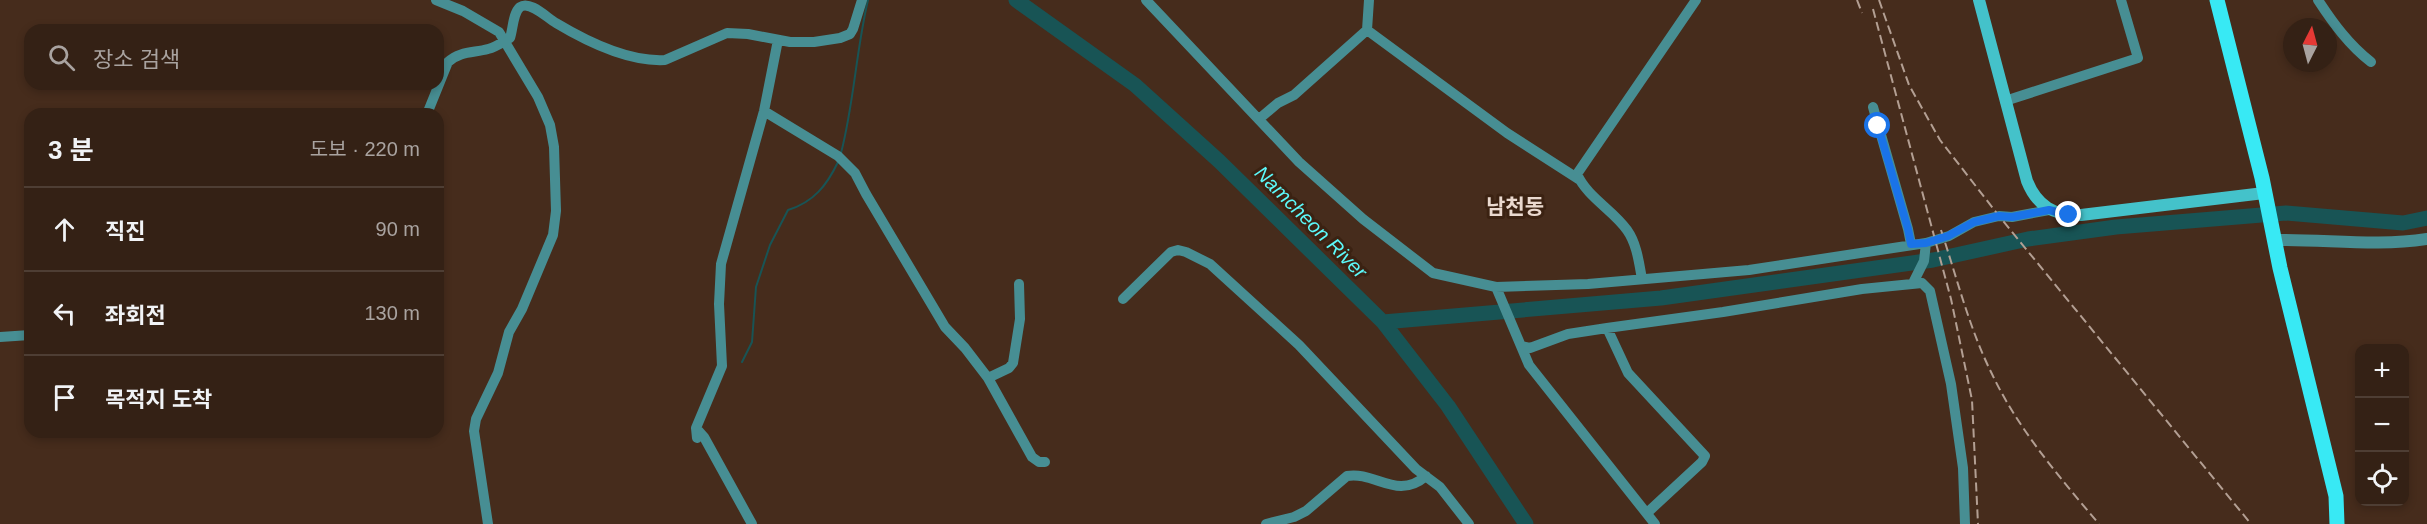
<!DOCTYPE html>
<html lang="ko">
<meta charset="utf-8">
<style>
:root{--surface:#342115;--page:#3c291e;--text:#f1f3f6;--muted:#a9a3a0;--line:#4e3e34}
body{margin:0;font-family:Helvetica,"Noto Sans KR",sans-serif;background:var(--page);color:var(--text)}
.controls{position:absolute;right:18px;bottom:18px;display:grid;overflow:hidden;border-radius:12px;box-shadow:0 3px 9px #0003}
.controls button{width:54px;height:54px;display:grid;place-items:center;padding:0;border:0;border-bottom:2px solid var(--line);background:var(--surface);color:var(--text);font:30px sans-serif}
.compass{position:absolute;left:2283px;top:18px;width:54px;height:54px;border-radius:50%;background:var(--surface);box-shadow:0 3px 9px #0003;rotate:6deg}
.stop{position:absolute;width:18px;height:18px;margin:-14px;border:4px solid #1a73e8;border-radius:50%;background:#fff}
.stop.end{background:#1a73e8;border-color:#fff;box-shadow:0 2px 6px #0008}
.list{margin:0;padding:0;list-style:none}
h2{display:flex;justify-content:space-between;align-items:center;height:78px;margin:0;padding:0 24px;font-size:26px}
h2 small{font-size:20px;font-weight:400;color:var(--muted)}
.list li{display:grid;grid-template-columns:39px 1fr auto;gap:18px;align-items:center;box-sizing:border-box;height:84px;padding:0 24px;border-top:2px solid var(--line)}
.list b{display:block;font-size:22px;white-space:nowrap}
.list em{font-size:20px;font-style:normal;color:var(--muted)}
.icon{flex:none;width:33px;height:33px;fill:none;stroke:currentColor;stroke-width:2;stroke-linecap:round;stroke-linejoin:round}
.map{position:relative;flex:none;width:2427px;height:524px;overflow:hidden}
.search{position:absolute;background:var(--surface);box-shadow:0 3px 9px #0003;left:24px;top:24px;width:420px;height:66px;display:flex;align-items:center;gap:15px;box-sizing:border-box;padding:0 21px;border-radius:18px;color:var(--muted);font-size:22px}
.panel{position:absolute;background:var(--surface);box-shadow:0 3px 9px #0003;left:24px;top:108px;width:420px;height:330px;border-radius:18px}
.map>svg:first-child{display:block}
.lines{fill:none;stroke-linecap:round;stroke-linejoin:round}
.stream{stroke:#185455;stroke-width:2}
.river{stroke:#185455;stroke-width:15}
.minor{stroke:#478e93;stroke-width:10}
.tertiary{stroke:#478e93;stroke-width:12}
.secondary{stroke:#44c2ca;stroke-width:12}
.primary{stroke:#38e9f4;stroke-width:15}
.rail{stroke:#b39f93;stroke-width:2;stroke-dasharray:9 4.5;stroke-linecap:butt}
.route{stroke:#1a73e8;stroke-width:8}
.labels{text-anchor:middle;stroke-width:6;stroke-linejoin:round;paint-order:stroke}
.water-label{font-size:20px;font-style:italic;fill:#5cf9fa;stroke:#3b2212}
.quarter-label{font-size:21px;font-weight:bold;fill:#ead9cf;stroke:#3b2212}
</style>
<div class="map">
<svg width="2427" height="524" viewBox="0 0 2427 524">
<rect width="100%" height="100%" fill="#462c1c"/>
<g class="lines">
<!-- stream -->
<path class="stream" d="M841,153c13,-50 15,-102 27,-153
M742,362l10,-20 4,-55 14,-42 18,-35c26,-8 39,-25 50,-48"/>
<!-- river -->
<path class="river" d="M1016,0l119,85 84,76 164,161 65,84 78,118
M1383,322l278,-24 272,-38 95,-21 88,-12 170,-14 117,10 24,-5"/>
<!-- minor -->
<path class="minor" d="M436,0l27,11 36,21 39,65 12,28 4,22 2,64 -3,24 -31,74 -13,23 -11,41 -22,46 -2,12 14,93
M1146,0l153,162 64,57 70,54 63,14 92,-3 161,-14 177,-27 23,-7 25,-14 25,-6 13,1 37,-7
M2318,0c15,23 31,45 53,62
M1367,30l2,-30
M2005,101l133,-43 -17,-58
M1873,107l35,122 3,15
M764,111l74,45 17,17 11,21 79,133 20,21 23,30 44,79 7,5h6
M427,114l21,-52c12,-11 26,-9 40,-13 8,-2 15,-7 22,-11 3,-9 3,-25 10,-31 10,-7 27,11 36,16 30,18 73,39 109,37l62,-27 21,1 42,8h24l26,-4 10,-4 3,-5 9,-29
M1259,119l19,-16 16,-8 73,-65 140,103 73,47
M1642,279c-3,-16 -5,-35 -15,-49 -14,-20 -40,-33 -50,-56l119,-174
M1913,283l11,-22 2,-18
M1496,287l33,78 126,159
M1123,299l48,-47 7,-2 8,2 24,12 89,81 117,124 24,18 29,37
M1607,328l21,45 77,83 -3,6 -55,51
M0,337l30,-2
M1521,346l9,2 38,-14 39,-6 116,-16 139,-23 60,-6 8,8 21,93 12,84 2,56
M988,378l21,-10 4,-5 7,-44 -1,-35
M696,428l8,9 48,87
M697,438l-1,-10 26,-62 -3,-62 2,-40 43,-153 14,-71
M1266,524l28,-7 12,-6 41,-35c28,-5 50,25 79,0"/>
<!-- tertiary -->
<path class="tertiary" d="M2275,240c51,-1 101,7 152,-1"/>
<!-- secondary -->
<path class="secondary" d="M1979,0l48,181c10,25 27,35 54,34l183,-22"/>
<!-- primary -->
<path class="primary" d="M2217,0l45,178 18,90 56,228 1,28"/>
<!-- rail -->
<path class="rail" d="M1857,0l5,13
M1879,0l30,85 31,55 59,76 252,308
M1873,9l78,290 21,101 6,124
M1941,230c16,48 28,98 51,144 26,55 68,104 107,150"/>
</g>
<g class="lines">
<!-- route -->
<path class="route" d="M1878,126l30,103 3,15 15,-1 22,-7 26,-14 25,-6 13,1 37,-7 20,5"/>
</g>
<g class="labels">
<!-- water labels -->
<g class="water-label">
<text transform="translate(1311 222) rotate(45)" y="7">Namcheon River</text>
</g>
<!-- quarter labels -->
<g class="quarter-label">
<text x="1515" y="214">남천동</text>
</g>
</g>
</svg>
<div class="controls">
<button>+</button>
<button>−</button>
<button><svg class="icon" aria-label="locate" viewBox="0 0 24 24"><circle cx="12" cy="12" r="6"/><path d="M12 2v4M12 18v4M2 12h4M18 12h4"/></svg></button>
</div>
<svg class="compass" viewBox="-18 -18 36 36"><path d="M0-13l5 13h-10z" fill="#e53935"/><path d="M0 13l5-13h-10z" fill="#a9a3a0"/></svg>
<div class="stop" style="left:1878px;top:126px"></div>
<div class="stop end" style="left:2069px;top:215px"></div>
<div class="search"><svg class="icon" aria-label="search" viewBox="0 0 24 24"><circle cx="10" cy="10" r="6"/><path d="M15 15l6 6"/></svg>장소 검색</div>
<section class="panel">
<h2>3 분<small>도보 · 220 m</small></h2>
<ul class="list">
<li><svg class="icon" aria-label="ahead" viewBox="0 0 24 24"><path d="M12 20V5M6 11l6-6 6 6"/></svg><div><b>직진</b></div><em>90 m</em></li>
<li><svg class="icon" aria-label="left" viewBox="0 0 24 24"><path d="M17 20v-9H6M10 6l-5 5 5 5"/></svg><div><b>좌회전</b></div><em>130 m</em></li>
<li><svg class="icon" aria-label="arrive" viewBox="0 0 24 24"><path d="M6 21V4h12l-3 4 3 4H6"/></svg><div><b>목적지 도착</b></div></li>
</ul>
</section>
</div>
